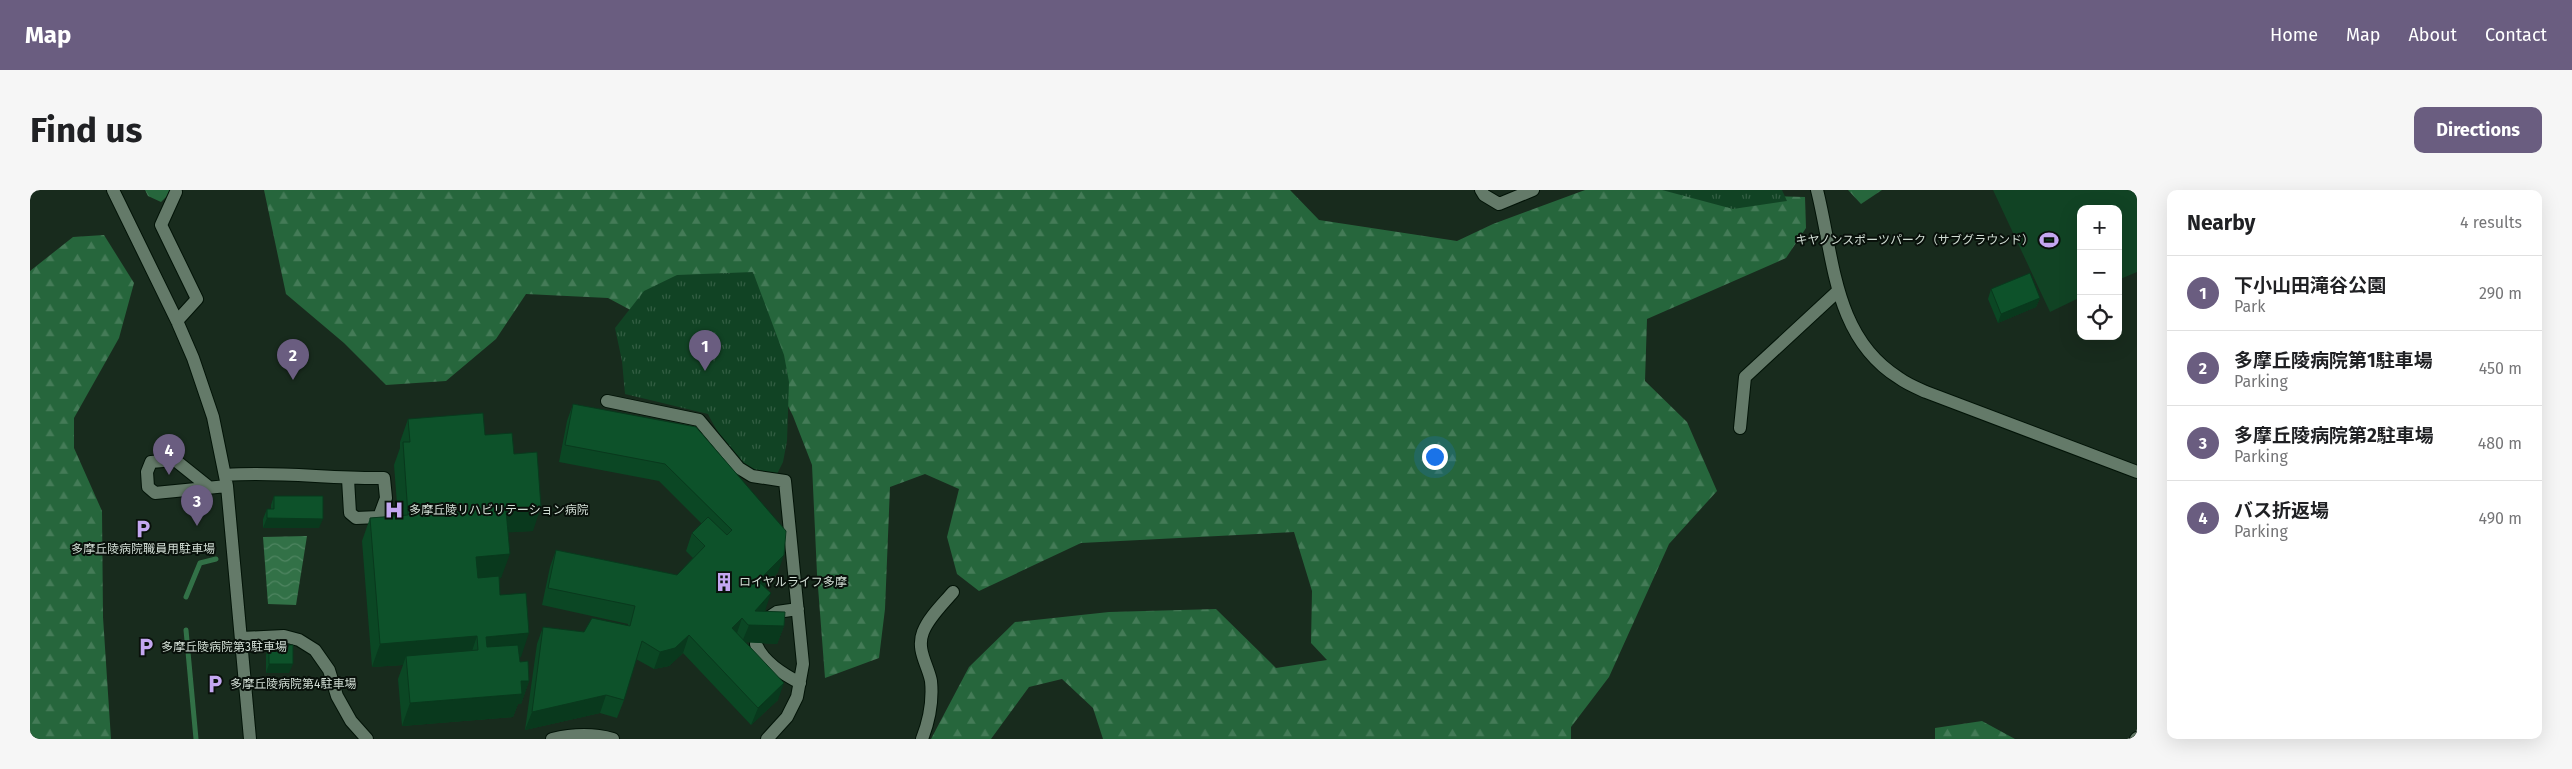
<!DOCTYPE html>
<meta charset="utf-8">
<style>
:root{--surface:#fff;--page:#f6f6f6;--text:#202124;--muted:#757577;--line:#e0e0e0;--accent:#6a5d80}
body{margin:0;font-family:"Fira Sans","Noto Sans JP",sans-serif;background:var(--page);color:var(--text)}
.controls{position:absolute;right:15px;top:15px;display:grid;overflow:hidden;border-radius:10px;box-shadow:0 5px 20px #0002}
.controls button{width:45px;height:45px;display:grid;place-items:center;padding:0;border:0;border-bottom:1px solid var(--line);background:var(--surface);color:var(--text);font:25px sans-serif}
.you{position:absolute;left:1404px;top:266px;width:18px;height:18px;margin:-12px;border:4px solid #fff;border-radius:50%;background:#1a73e8;box-shadow:0 0 0 8px #1a73e833}
.badge{display:grid;place-items:center;width:32px;height:32px;border-radius:50%;background:var(--accent);color:#fff;font-size:16px;font-weight:700}
.pin{position:absolute;translate:-50% -41px;filter:drop-shadow(0 1px 2px #0008)}
.pin::after{content:'';position:absolute;top:26px;width:18px;height:15px;background:inherit;clip-path:polygon(0 0,100% 0,50% 100%)}
.list{margin:0;padding:0;list-style:none}
h2{display:flex;justify-content:space-between;align-items:center;height:65px;margin:0;padding:0 20px;font-size:21px}
h2 small{font-size:16px;font-weight:400;color:var(--muted)}
.list li{display:grid;grid-template-columns:32px 1fr auto;gap:15px;align-items:center;box-sizing:border-box;height:75px;padding:0 20px;border-top:1px solid var(--line)}
.list b{display:block;font-size:19px;white-space:nowrap}
.list p{margin:0;font-size:16px;white-space:nowrap;color:var(--muted)}
.list em{font-size:16px;font-style:normal;color:var(--muted)}
.icon{flex:none;width:28px;height:28px;fill:none;stroke:currentColor;stroke-width:2;stroke-linecap:round;stroke-linejoin:round}
.map{position:relative;flex:none;width:2107px;height:549px;overflow:hidden;border-radius:10px}
header{display:flex;align-items:center;gap:30px;box-sizing:border-box;height:70px;padding:0 25px;background:var(--accent);color:#fff}
header strong{font-size:24px}
nav{display:flex;gap:28px;margin-inline-start:auto;font-size:18px}
.intro{display:flex;align-items:center;justify-content:space-between;box-sizing:border-box;height:120px;padding:0 30px}
h1{margin:0;font-size:35px}
.button{padding:12px 22px;border-radius:10px;background:var(--accent);color:#fff;font-size:18px;font-weight:700}
main{display:flex;gap:30px;padding:0 30px}
aside{flex:1;background:var(--surface);border-radius:10px;box-shadow:0 5px 20px #0002}
.map>svg:first-child{display:block}
.forest{fill:url(#forest-firs)}
.park{fill:url(#park-tufts)}
.pitch{fill:#114324}
.water{fill:url(#water-waves)}
.lines{fill:none;stroke-linecap:round;stroke-linejoin:round}
.stream{stroke:#327147;stroke-width:5}
.minor-casing{stroke:#021307;stroke-width:14}
.minor{stroke:#647a69;stroke-width:12}
.wall{fill:#0b4724}
.shaded-wall{fill:#09391d}
.building{fill:#0d522a;stroke:#09391d}
.labels{text-anchor:middle;stroke-width:4;stroke-linejoin:round;paint-order:stroke}
.poi-label{font-size:12px;fill:#d1ddd4;stroke:#09110b;text-anchor:start}
</style>
<header>
<strong>Map</strong>
<nav><a>Home</a><a>Map</a><a>About</a><a>Contact</a></nav>
</header>
<div class="intro"><h1>Find us</h1><a class="button">Directions</a></div>
<main>
<div class="map">
<svg width="2107" height="549" viewBox="0 0 2107 549">
<defs>
<pattern id="forest-firs" width="22" height="20" patternUnits="userSpaceOnUse" patternTransform="scale(1.25)"><rect width="22" height="20" fill="#26663c"/><path d="M5 1l3.5 6h-7zM16 11l3.5 6h-7z" fill="#447b57"/></pattern>
<pattern id="park-tufts" width="24" height="20" patternUnits="userSpaceOnUse" patternTransform="scale(1.25)"><rect width="24" height="20" fill="#114324"/><path d="M3 7l-1-3M5 7V3M7 7l1-3M15 17l-1-3M17 17v-4M19 17l1-3" fill="none" stroke="#335e43"/></pattern>
<pattern id="water-waves" width="16" height="10" patternUnits="userSpaceOnUse" patternTransform="scale(1.25)"><rect width="16" height="10" fill="#327147"/><path d="M0 5q4-4 8 0t8 0" fill="none" stroke="#4f8561"/></pattern>
</defs>
<rect width="100%" height="100%" fill="#182b1d"/>
<!-- forest -->
<path class="forest" d="M115,0h28l-12,12 -13,-6z
M234,0h1026l29,30 138,21 36,-17 92,-34h116l6,4 98,3 1,31 -20,30 -139,61 -2,62 42,41 30,69 -48,53 -60,133 -38,50v12h-468l-10,-31 -31,-29 -33,8 -38,52h-60l38,-72 46,-45 94,-10 107,-3 60,59 51,-8 -16,-17 1,-52 -18,-59 -213,11 -102,48 -22,-17 -10,-37 12,-48 -34,-15 -35,13 -5,122 -6,49 -54,20 -8,-104 -5,-109 -19,-49 -38,-76 -102,-18 -45,-24 -82,-4 -30,45 -50,42 -60,4 -42,-42 -58,-49z
M1818,0h34l-21,14z
M74,45l30,48 -15,55 -45,80v30l28,63 1,106 8,122h-81v-468l43,-34z
M1952,531l33,18h-80v-11z"/>
<!-- park -->
<path class="park" d="M1632,0h120l5,11 -54,8z
M723,82l31,83 5,27 -2,59 -4,21 -6,12c-7,-1 -17,-1 -24,-4 -15,-6 -38,-41 -45,-56l-83,-20 -3,-33 -7,-33 29,-37 33,-16z"/>
<!-- pitch -->
<path class="pitch" d="M1963,0h144v82l-19,8v-71h-37v88l-31,15z"/>
<!-- water -->
<path class="water" d="M277,346l-11,69 -28,-1 -5,-67z"/>
<g class="lines">
<!-- stream -->
<path class="stream" d="M156,407l14,-34 16,-4
M156,440l10,109"/>
<!-- minor casing -->
<g class="minor-casing">
<path id="minor" d="M83,0l64,131 16,37 20,59 14,69 23,253
M1451,0l3,5 15,9 34,-14
M1787,0c17,67 16,147 82,188 8,6 18,10 27,14l211,80
M146,2l-15,33 36,74 -20,22
M577,211l92,19 40,48 13,8 33,5 18,183 -6,33 -10,20 -20,22
M1710,238l5,-51 93,-86
M196,285c52,-4 105,4 158,3l2,20 -7,19 -23,1 -6,-5 -2,-34
M180,298l-35,-28 -24,2 -4,10 1,15 7,6 72,-7
M735,430l12,-8 21,-3
M211,448l43,-2 15,4 16,10 14,20 8,26 14,25 16,18
M726,454c7,18 27,30 44,39
M522,549c21,-5 40,-6 61,0
M892,549c7,-18 11,-38 9,-58 -3,-16 -15,-31 -8,-49 6,-15 20,-28 30,-40
M2106,549l1,-1"/>
</g>
<!-- minor -->
<use href="#minor" class="minor"/>
</g>
<!-- wall -->
<path class="wall" d="M1961,99l49,9 -4,9 -38,16 -10,-24z
M543,214l123,23 82,145 -14,14 1,25 19,15 -7,18 -31,-2 32,58 -27,25 -68,-72 -14,13 -15,3 -18,-10 -12,41 -7,18 -17,-5 -75,17 12,-86 6,-17 41,5 44,-6v-2l-86,-19 8,-38 6,-17 121,25 16,-17 -7,-7 6,-18 10,-9 -43,-43 -100,-19 8,-41z
M378,229l77,16 29,19 19,77 -25,1 -7,46h-2l1,17 21,62h-2l1,5 9,19 -8,23h-3l-5,13 -111,9 -4,-47 5,-14 -31,2 -10,-126 8,-23 28,-2 -4,-51 6,-17v-6z
M244,306l45,32h-56v-9l4,-10h4v-4z
M239,455l20,28h-23v-18z"/>
<!-- shaded-wall -->
<path class="shaded-wall" d="M2010,108l-4,9 -38,16 3,-9z
M511,317l-8,24 -35,2 8,-23z
M237,328l56,1 -4,9h-56z
M480,364l-9,24 -33,2 8,-23z
M754,365l-6,17 -26,27 6,-18z
M741,403l-6,18 19,15 -7,18 -35,-2 13,-31z
M712,428l-6,18 -4,-8z
M499,443l-8,24 -43,3 8,-23z
M659,445l-6,18 -14,13 -15,3 6,-17z
M447,446l-8,24 -63,-4 -3,9 -31,2 8,-23z
M239,474h24l-4,9h-23z
M491,491h8l-8,23h-3l-5,13 -111,9 8,-23z
M754,493l-6,17 -27,25 7,-17z
M576,505l-6,18 -75,17 7,-18z"/>
<!-- building -->
<path class="building" d="M2000,83l10,25 -39,16 -10,-25z
M543,214l123,23 90,104 -2,24 -26,26 13,12 -16,18 30,1 -1,14 -36,-1 -6,-7 -10,10 52,55 -26,25 -69,-73 -14,13 -15,4 -18,-11 -18,59 -18,-5 -74,17 11,-85 41,5 8,-14 38,8 5,-20 -87,-18 8,-38 121,25 28,-29 -13,-13 16,-16 19,18 5,-5 -67,-66 -100,-19z
M453,223l2,22 27,-2 2,21 23,-2 4,55 -35,3 4,44 -34,3 2,21 21,-2 1,19 26,-2 3,40 -43,4 1,10 31,-2 2,17 8,-1 1,20h-8l1,13 -112,9 -4,-47 72,-6 -1,-14 -97,8 -10,-126 38,-3 -5,-73h7l-2,-23z
M244,306h49v23l-56,-1v-9h7z
M239,455h24v19h-24z"/>
<!-- icons -->
<defs>
<g id="stadium-bare" transform="scale(1.5)"><path d="M0-5a6.5 5 0 1 0 0 10a6.5 5 0 1 0 0-10ZM-3.5-1.8h7v3.6h-7Z" fill="#c4a7f1" stroke="#09110b" stroke-width="2.5" paint-order="stroke"/></g>
<g id="hospital-bare" transform="scale(1.5)"><path d="M-5-5h3v3.5h4V-5h3V5h-3V1.5h-4V5h-3Z" fill="#c4a7f1" stroke="#09110b" stroke-width="2.5" paint-order="stroke"/></g>
<g id="parking-bare" transform="scale(1.5)"><path d="M-3.5-5.5H1a3.5 3.5 0 0 1 0 7H-1V5.5H-3.5ZM-1-3.4V-.6H.8a1.4 1.4 0 0 0 0-2.8Z" fill="#c4a7f1" stroke="#09110b" stroke-width="2.5" paint-order="stroke"/></g>
<g id="building-bare" transform="scale(1.5)"><path d="M-4-6H4V6H1V3H-1V6H-4ZM-2.5-4.3h1.7v1.8h-1.7ZM.8-4.3h1.7v1.8H.8ZM-2.5-1h1.7V.8h-1.7ZM.8-1h1.7V.8H.8Z" fill="#c4a7f1" stroke="#09110b" stroke-width="2.5" paint-order="stroke"/></g>
</defs>
<g fill-rule="evenodd">
<use href="#stadium-bare" x="2019" y="50"/>
<use href="#hospital-bare" x="364" y="320"/>
<use href="#parking-bare" x="113" y="339"/>
<use href="#building-bare" x="694" y="392"/>
<use href="#parking-bare" x="116" y="457"/>
<use href="#parking-bare" x="185" y="494"/>
</g>
<g class="labels">
<!-- poi labels -->
<g class="poi-label">
<text x="2004" y="54" text-anchor="end">キヤノンスポーツパーク（サブグラウンド）</text>
<text x="379" y="324">多摩丘陵リハビリテーション病院</text>
<text x="113" y="363" text-anchor="middle">多摩丘陵病院職員用駐車場</text>
<text x="709" y="396">ロイヤルライフ多摩</text>
<text x="131" y="461">多摩丘陵病院第3駐車場</text>
<text x="200" y="498">多摩丘陵病院第4駐車場</text>
</g>
</g>
</svg>
<div class="controls">
<button>+</button>
<button>−</button>
<button><svg class="icon" aria-label="locate" viewBox="0 0 24 24"><circle cx="12" cy="12" r="6"/><path d="M12 2v4M12 18v4M2 12h4M18 12h4"/></svg></button>
</div>
<div class="you"></div>
<div class="pin badge" style="left:675px;top:181px">1</div>
<div class="pin badge" style="left:263px;top:190px">2</div>
<div class="pin badge" style="left:167px;top:336px">3</div>
<div class="pin badge" style="left:139px;top:285px">4</div>
</div>
<aside>
<h2>Nearby<small>4 results</small></h2>
<ul class="list">
<li><span class="badge">1</span><div><b>下小山田滝谷公園</b><p>Park</p></div><em>290 m</em></li>
<li><span class="badge">2</span><div><b>多摩丘陵病院第1駐車場</b><p>Parking</p></div><em>450 m</em></li>
<li><span class="badge">3</span><div><b>多摩丘陵病院第2駐車場</b><p>Parking</p></div><em>480 m</em></li>
<li><span class="badge">4</span><div><b>バス折返場</b><p>Parking</p></div><em>490 m</em></li>
</ul>
</aside>
</main>
